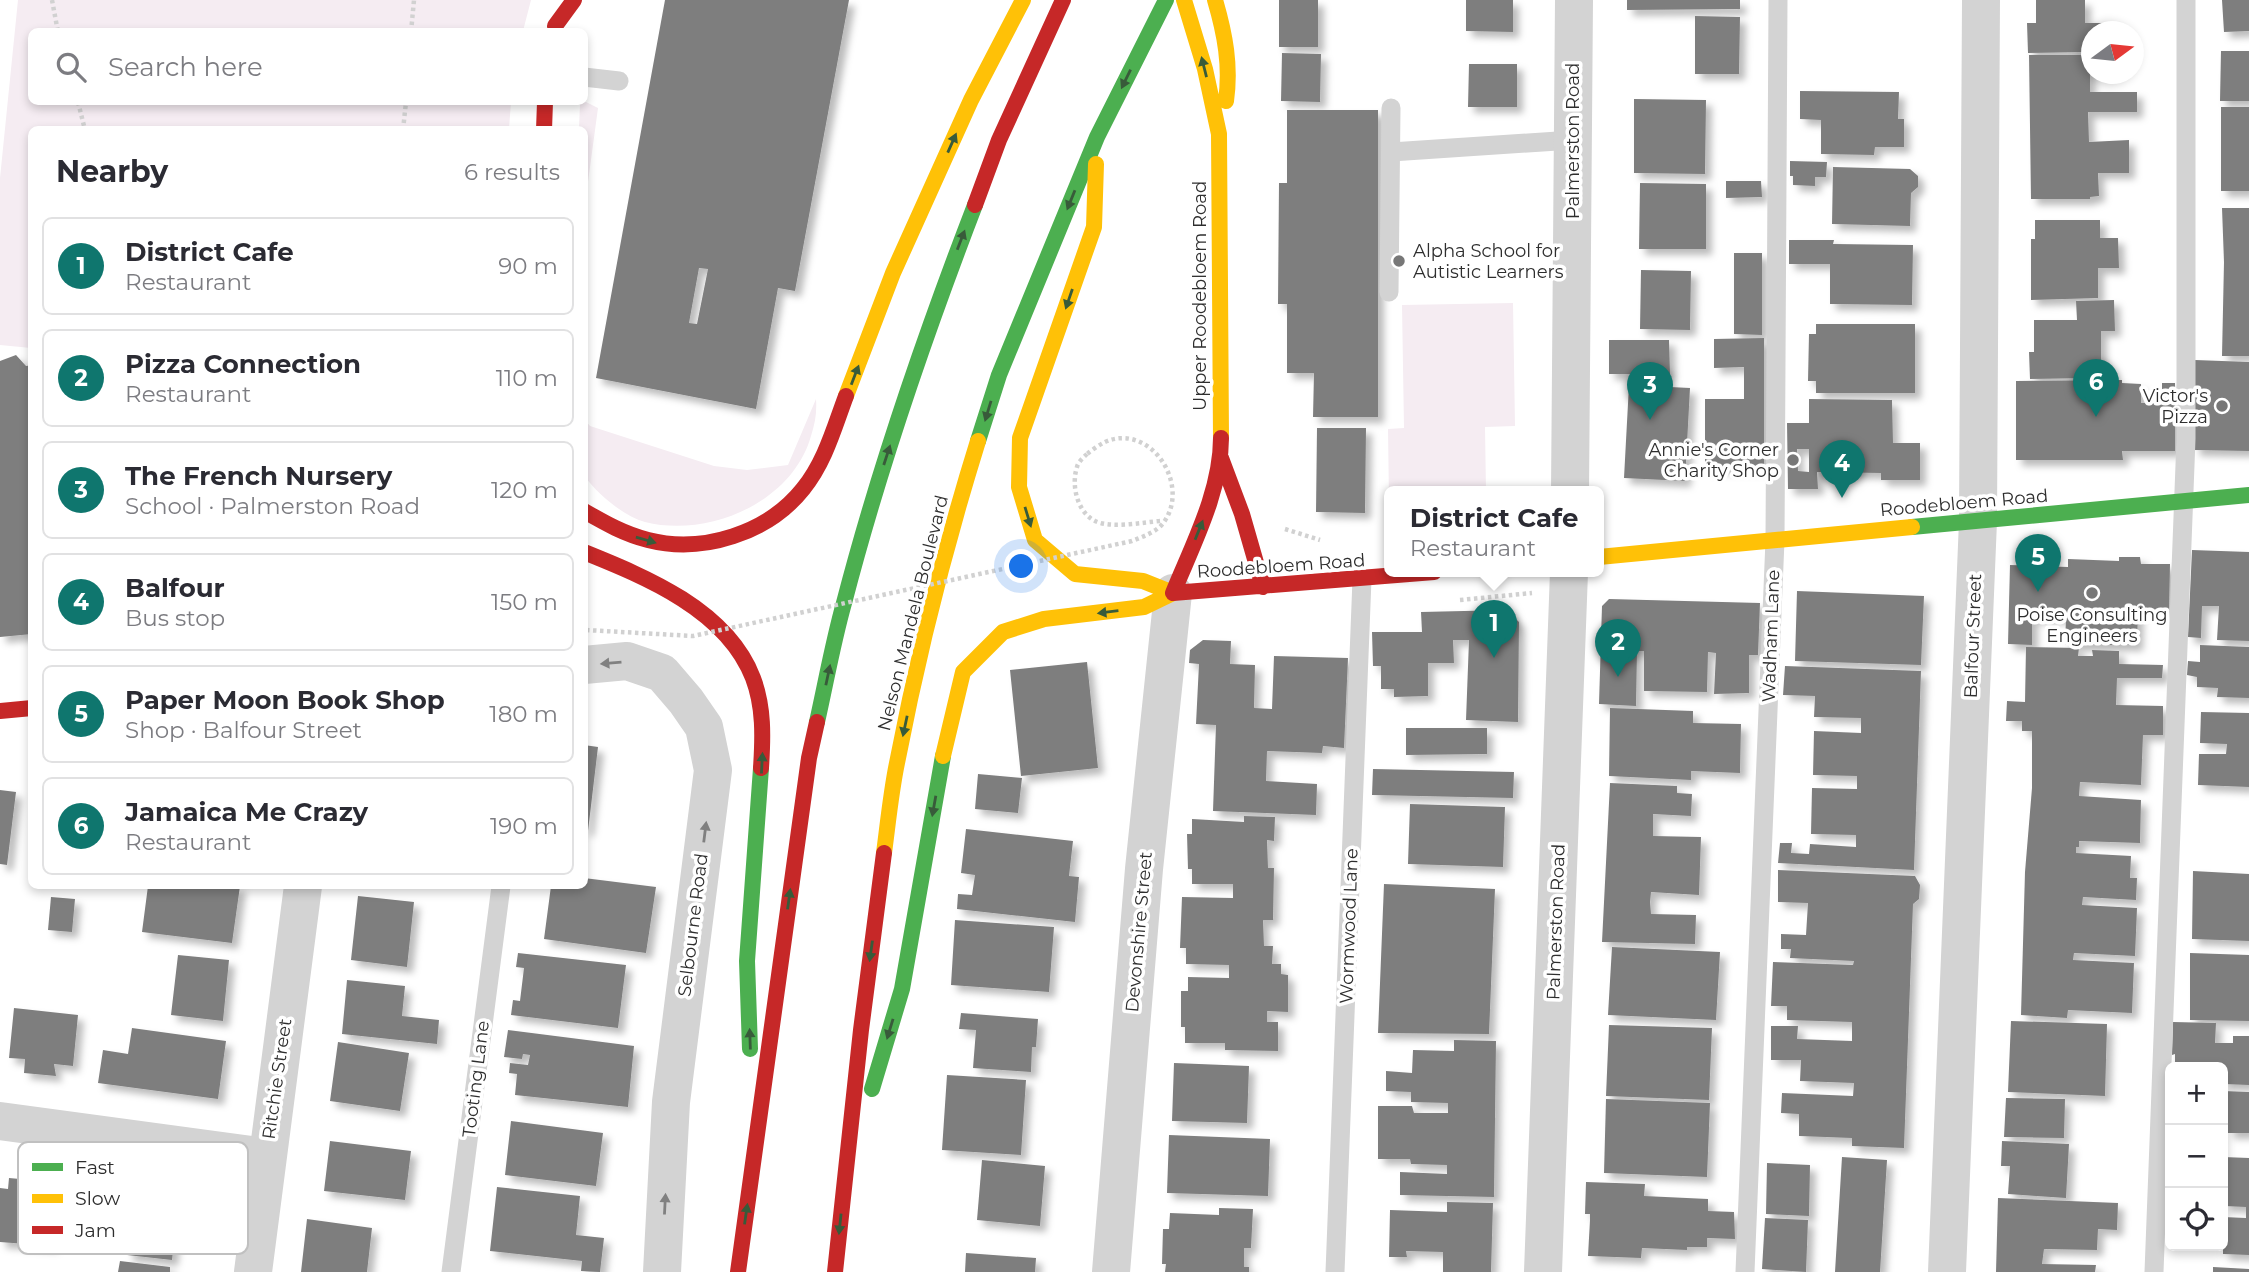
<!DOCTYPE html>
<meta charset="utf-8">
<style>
:root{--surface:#fff;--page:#f2f2f3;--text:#2b2b33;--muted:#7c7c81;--line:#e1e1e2;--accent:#0f766e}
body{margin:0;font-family:Montserrat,sans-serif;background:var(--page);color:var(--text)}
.controls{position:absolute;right:21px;bottom:21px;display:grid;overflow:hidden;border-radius:10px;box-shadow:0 4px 10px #0003}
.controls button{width:63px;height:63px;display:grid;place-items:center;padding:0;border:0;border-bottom:2px solid var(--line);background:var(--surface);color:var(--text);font:35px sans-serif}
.compass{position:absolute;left:2081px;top:21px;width:63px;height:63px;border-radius:50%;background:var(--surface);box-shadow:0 4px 10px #0003;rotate:75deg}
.you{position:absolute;left:1022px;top:567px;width:24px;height:24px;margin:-18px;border:5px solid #fff;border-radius:50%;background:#1a73e8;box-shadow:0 0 0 10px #1a73e833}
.badge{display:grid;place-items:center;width:46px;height:46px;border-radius:50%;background:var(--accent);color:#fff;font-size:23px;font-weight:700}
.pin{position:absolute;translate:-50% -58px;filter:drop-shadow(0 2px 4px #0008)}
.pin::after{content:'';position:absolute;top:37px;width:24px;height:21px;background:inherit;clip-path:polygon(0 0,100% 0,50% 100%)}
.popup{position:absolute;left:1384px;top:486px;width:220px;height:91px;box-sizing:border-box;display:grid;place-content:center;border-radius:10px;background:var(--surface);filter:drop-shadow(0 2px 5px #0005);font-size:23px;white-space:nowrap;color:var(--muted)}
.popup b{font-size:26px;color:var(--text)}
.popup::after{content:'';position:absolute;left:50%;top:100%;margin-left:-14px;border:14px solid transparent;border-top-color:var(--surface)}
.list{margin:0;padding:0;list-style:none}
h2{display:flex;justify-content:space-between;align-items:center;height:91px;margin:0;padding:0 28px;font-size:30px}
h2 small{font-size:23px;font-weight:400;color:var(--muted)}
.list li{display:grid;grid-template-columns:46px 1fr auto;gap:21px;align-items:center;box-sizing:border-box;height:98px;margin:0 14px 14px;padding:0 14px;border:2px solid var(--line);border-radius:10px}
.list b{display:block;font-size:26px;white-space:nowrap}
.list p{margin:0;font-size:23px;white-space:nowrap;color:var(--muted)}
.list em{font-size:23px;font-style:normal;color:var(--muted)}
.icon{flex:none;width:38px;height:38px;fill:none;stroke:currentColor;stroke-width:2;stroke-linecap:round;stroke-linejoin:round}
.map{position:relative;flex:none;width:2249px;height:1272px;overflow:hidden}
.search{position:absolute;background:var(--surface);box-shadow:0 4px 10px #0003;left:28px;top:28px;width:560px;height:77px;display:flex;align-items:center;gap:18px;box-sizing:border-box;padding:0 24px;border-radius:10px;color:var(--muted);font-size:26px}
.panel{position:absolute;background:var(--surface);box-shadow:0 4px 10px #0003;left:28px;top:126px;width:560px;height:763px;border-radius:10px}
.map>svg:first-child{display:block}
.green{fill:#f5ecf2}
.building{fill:#7e7e7e;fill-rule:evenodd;filter:url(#shadow)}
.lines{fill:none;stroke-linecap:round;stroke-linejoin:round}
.path{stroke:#d1d1d1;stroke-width:4.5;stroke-dasharray:3.5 3.5;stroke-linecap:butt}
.lane{stroke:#d3d3d3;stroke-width:19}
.street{stroke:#d3d3d3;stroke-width:38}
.fast{stroke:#4caf50;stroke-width:16}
.slow{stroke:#ffc107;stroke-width:16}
.jam{stroke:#c62828;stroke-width:16}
.path-bridge{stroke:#d1d1d1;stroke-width:4.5;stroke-dasharray:3.5 3.5;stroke-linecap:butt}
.oneway{fill:#385b3a}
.oneway2{fill:#808080}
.poi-dot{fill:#777;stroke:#fff;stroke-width:2.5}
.labels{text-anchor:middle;stroke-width:7;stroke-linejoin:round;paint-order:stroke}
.street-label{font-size:18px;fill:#2e2e2e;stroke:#fff}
.poi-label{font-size:18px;fill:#2e2e2e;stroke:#fff;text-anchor:end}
.key{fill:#fff;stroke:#c0c0c0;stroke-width:2}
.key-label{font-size:19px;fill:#2e2e2e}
</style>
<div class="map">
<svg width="2249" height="1272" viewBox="0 0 2249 1272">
<defs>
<filter id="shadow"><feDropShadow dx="6" dy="6" stdDeviation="3.5" flood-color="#0004"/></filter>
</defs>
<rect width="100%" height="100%" fill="#fff"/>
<!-- green -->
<path class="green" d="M18,0h513l-8,31 -491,1v70h479l-2,27 -477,1 -1,218 -31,-3v-167z
M586,102l12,6 -13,96 -1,-74 -5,-1 1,-26z
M1513,303l2,123 -30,1 1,65h-97v10l-1,-73 16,-1 -2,-123z
M816,399c1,14 -1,24 -5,37 -19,67 -103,102 -166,86 -22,-6 -47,-28 -60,-45l-1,-58 6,7 124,40 33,4 41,-5z"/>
<!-- building -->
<path class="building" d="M665,0h184l-54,291 -17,-3 -22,121 -160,-31zM699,268l9,1 -11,55 -8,-1z
M1279,0h39v47h-39z
M1466,0h47v32l-47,-1z
M1627,0h113v9l-113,1z
M2036,0h49v23h20v9h-14v16h-6l1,4 -58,1 -1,-30h9z
M2222,0h27v31l-25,1z
M1695,16l45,1 -1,57h-44z
M2221,51h28v50h-29z
M1282,53l39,1 -1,48 -39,-1z
M2029,55h61v37h47v20h-49l1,30 40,-2v33h-31l1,23 -9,1v2h-59z
M1469,64h48v43h-49z
M1800,91l99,1 -1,27h6v28h-29l-1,8 -53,-1v-34l-21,-1z
M1634,99l72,1 -1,74 -71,-1z
M2221,107h28v84h-28z
M1287,110h91v307h-65l1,-44h-27v-69h-9l1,-121h8z
M1790,161l37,1 -1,15h-11v9l-22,-1v-9h-3z
M1833,167l77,2 8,7v11l-7,6 -1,33 -78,-2z
M1726,181h35l1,16 -36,1z
M1640,183l66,1v65h-67z
M2222,208h27v148h-27l2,-94z
M2035,220h65v18h18l1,30h-21v30l-67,2v-61h4z
M1789,240h45l-1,4 80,1 -1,60 -82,-1v-40h-41z
M1734,253h28v82l-28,-1z
M1641,270l50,1 -1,59 -50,-1z
M2114,300l1,31h-14v45h-12v2l-59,1 -1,-27h5v-32h43l-1,-19z
M1816,324h99v69h-99v-12h-8l1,-47h7z
M1764,338v130h-59v-69h39v-32l-30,1v-29z
M1609,340h60l1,34h-61z
M16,355l10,11 6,-1v269l-32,3v-276z
M2195,360l54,2v89l-55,-1z
M2122,380v3l19,1v19h21v-20h13v68h-53l1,9h-107v-79z
M1629,385l61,3 -5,93 -61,-3z
M1809,399l83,1 1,43h27v37h-39v-7l-64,-1 1,17h-30l-1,-66h22zM1797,449h12v23l-11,-1z
M1317,428h49l-1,85 -49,-1z
M2192,550l57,2v89l-32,-1 2,-34h-17l-1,32 -13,-1z
M2119,557h21l1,7h29l-1,48 -31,-2 -1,35h-72l1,-27h-34v27l-24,-1 2,-79 58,2v-8l51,2z
M1797,591l127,5 -3,69 -126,-4z
M1609,599l151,4 -2,52h-9v38l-35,1 2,-41 -8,-1 -1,40 -63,-1v-40h-7l-1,55 -37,-2 3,-98z
M1507,610l12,12 -1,100 -52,-2 3,-80h-16l1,23h-26v33l-34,1v-8h-13v-23h-8l-1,-34h50l-1,-20z
M1203,640l28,1 -1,23 25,1 -1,43 18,1 2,-53 74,2 -4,90 -21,-2 -1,7 -55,-2 -1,30 51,3 -1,31 -103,-4 3,-86 -20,-1 3,-60 -10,-1 1,-13z
M2200,645l49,2v51l-32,-1 1,-9 -21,-1v-10l-10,-2 1,-14 12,1z
M2026,647l53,1 -1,8h15l-1,-6 27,1v13l44,1 -1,13h-45l-1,27 47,1v29h-20l-2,50 -61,-3 -1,14 62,4 -1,43 -61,-2v6h-3v6l55,3 -1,22h7l-1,22 -53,-3 -1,8 55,3 -2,48 -61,-3 -1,7 61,3 -2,50 -64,-3 -1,8 -46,-3 4,-143 7,-84v-57h-10v-10h-16l1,-20 18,1z
M1087,662l11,106 -77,8 -11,-106z
M1785,666l136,5 -7,199 -136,-7 2,-20h12l-1,10 18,1 1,-10 46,3v-12l-45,-1 1,-46 45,1v-13l-44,-1 1,-44 47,2v-15l-47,-1 1,-21 -32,-1z
M1610,708l83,3v12l48,1 -1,49 -49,-2v9l-82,-4z
M2201,712l48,1v74l-51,-2 1,-31h27l1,-10 -27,-1z
M1406,728h81v26l-81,1z
M584,745l14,2 -10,84 -4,-1z
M1373,769l141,3 -1,26 -141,-3z
M978,774l44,4 -4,35 -43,-4z
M1610,783l67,3v7l15,1 -1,22 -38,-2v22l48,1 -2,58 -48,-3 -1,10 1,12 45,1 -1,29 -93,-2z
M0,790l16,2 -9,73 -7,-1z
M1410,804l95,3 -2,60 -95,-3z
M1244,816l31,1 -1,24 -7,-1 1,28h6l-1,52h-10l1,26h9l-1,18h9v10l7,1v37l-21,-1v11h11v29l-53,-1v-7h-40v-16h-4v-36h7v-14l41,1v-13l-43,-1v-16h-6l2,-51 51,1v-14h-41v-15h-4l-1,-35h5v-15l52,3z
M966,829l107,12 -4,35 10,1 -4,45 -118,-13 1,-15 14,1 3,-20 -14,-2z
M1778,870l137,6 5,9 -1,14 -6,5 -9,244 -52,-2v-8l-53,-2v-22l-18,-1 1,-20 71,3 1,-13 -54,-2 1,-21h-30v-34h27l-1,13 55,2v-19l-65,-2v-14h-16l2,-44 80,3 1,-4 -64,-3 1,-9h-10v-15l25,1 2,-32 -30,-1z
M2193,871l56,3v67l-57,-2z
M584,878l72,9 -10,66 -102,-14 7,-53h33z
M1384,884l111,5 -6,145 -111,-1z
M148,886h92l-8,57 -90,-11z
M358,896l56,6 -7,65 -56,-7z
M51,897l24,2 -3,33 -24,-2z
M955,920l99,7 -5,65 -98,-7z
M1612,947l108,5 -4,68 -108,-5z
M518,953l108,12 -8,63 -107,-13 2,-15 7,1 4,-33 -8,-1z
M2190,953l59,2v66l-59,-1z
M178,955l51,5 -6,61 -52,-6z
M347,980l58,6 -3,30 37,4 -2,24 -95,-10z
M14,1008l64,7 -5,51 -19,-2 2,12 -32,-3 1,-14 -16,-1z
M961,1013l77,6 -2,28h-4l-1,25 -58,-4 3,-38 -17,-1z
M2011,1021l96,3 -2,72 -97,-4z
M2173,1022l43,1 -1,20h18v-7h16v49l-26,-1v-17h-48v-13l-3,1z
M1609,1025l103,3 -3,72 -103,-4z
M132,1028l94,13 -8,58 -120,-16 5,-33 25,4z
M508,1030l126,16 -6,61 -113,-12 2,-21 -8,-1 1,-10 18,2 2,-10 -7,-1 -1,5 -18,-2z
M1454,1040l42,1 -2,156 -94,-2v-23l47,2v-9l-36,-1 -1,-5h-32v-53h34l2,7h34v-10l-37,-1v-10l-25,-1v-20l26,2 1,-23 41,1z
M338,1042l71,11 -9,58 -70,-10z
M1174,1063l75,3 -2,57 -75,-2z
M947,1075l79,5 -5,75 -79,-5z
M2223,1091l26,1v41h-21v-20h-5z
M2006,1098l59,1 -1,39 -60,-1z
M1606,1099l104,4 -3,74 -103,-4z
M511,1121l92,12 -7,53 -91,-11z
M1169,1135l101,4 -2,57 -101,-3z
M330,1141l81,10 -6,49 -81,-9z
M2002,1141l67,3 -3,54 -58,-4 2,-28h-9z
M1842,1157l45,3 -7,112h-45z
M2223,1157l26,1v97l-26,-1v-6h-7v-2h7v-29l23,1v-11l-22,-1z
M982,1160l63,6 -5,60 -63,-6z
M1767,1163l43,2 -1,51 -43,-2z
M9,1178l33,3 -1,12 16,2 -5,51 -52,-4v-54l8,1z
M1586,1182l59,2 -1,12 64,3v12l26,1 1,27 -28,-1v9h-20v3l-45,-2 -1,10 -53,-2 2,-36v-6h-5z
M497,1187l83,9 -4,39 28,3 -4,34 -19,-1 1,-10 -92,-10z
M135,1193l44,5 -7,62 -45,-5z
M1998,1198l120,5 -1,27 -19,-1 -1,21 -53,-1 -2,15 54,1 -1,7h-99z
M1447,1202l46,1 -2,69h-48v-20l-37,-1 1,6h-18l1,-47 57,2z
M1219,1208l34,1 -2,39h-7v19h5v5h-84l1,-8h-4l1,-35h6l1,-16 49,2z
M1765,1218l43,2 -2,52 -44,-3z
M307,1219l65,9 -5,44h-66z
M966,1253l70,5 -1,14h-70z
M120,1261l50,6v5h-52z
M2213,1267l36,2v3h-36z"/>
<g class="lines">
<!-- path -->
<path class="path" d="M52,0l6,32
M411,32l3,-32
M78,102l7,28
M403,130l3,-28
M1087,454c-4,4 -9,8 -10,13 -6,18 0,45 18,54 16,8 49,1 66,0
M1285,529l35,11
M1460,600l72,-7"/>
<!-- lane -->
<path class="lane" d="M584,77l35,4
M1391,152l182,-12
M1389,292l2,-184
M451,1272l50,-386
M1335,1272l27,-693
M1745,1272l30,-732 3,-540
M2154,1272l32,-833v-439"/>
<!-- street -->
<path class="street" d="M1570,492l4,-492
M584,665l43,-4 35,12 24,28 18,26 9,43 -42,332 -9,170
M0,1121l266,36
M253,1272l50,-386
M1111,1272l33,-403 29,-276
M1543,1272l26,-700
M1947,1272l31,-751 3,-521"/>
<!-- fast -->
<path class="fast" d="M978,441l21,-66 98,-238 69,-137
M1912,527l337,-32
M817,722c9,-40 16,-80 27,-119 35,-135 81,-268 131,-398
M750,1049l-3,-88 14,-193
M872,1089l30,-100 41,-233"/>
<!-- slow -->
<path class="slow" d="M1184,0l21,69 14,65 2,304
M1215,0c10,34 16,66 11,101
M1096,164l-2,63 -74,211 -1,49 16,53 40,34 68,7 30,12
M846,396l47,-123 78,-173 52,-100
M1599,557l313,-30
M943,756l20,-84 40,-40 41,-13 100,-12 29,-14
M884,853c4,-30 7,-61 13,-90 21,-109 48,-216 81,-322"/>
<!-- jam -->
<path class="jam" d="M555,26l19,-26
M544,130l1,-28
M975,205l24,-65 64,-140
M1221,438c0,53 -28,106 -48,155l261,-21
M1221,458l21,56 21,73
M584,511c21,12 40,23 64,29 55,14 120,-7 155,-51 22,-27 31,-61 43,-93
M584,552c62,25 143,58 169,126 11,29 10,59 8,90
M0,711l32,-3
M738,1272l71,-514 8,-36
M835,1272l26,-242 23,-177"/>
<!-- path-bridge -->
<path class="path-bridge" d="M586,630l107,6 439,-95c12,-5 25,-9 32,-19 27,-38 -14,-100 -59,-80 -6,3 -13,8 -18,12"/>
</g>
<!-- one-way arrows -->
<defs><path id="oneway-solid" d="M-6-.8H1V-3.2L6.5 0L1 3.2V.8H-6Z" transform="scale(1.75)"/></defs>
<g class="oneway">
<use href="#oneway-solid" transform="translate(1204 67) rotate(-104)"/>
<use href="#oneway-solid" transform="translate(1126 79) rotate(116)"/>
<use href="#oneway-solid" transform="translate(952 143) rotate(-66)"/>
<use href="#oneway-solid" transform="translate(1071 200) rotate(112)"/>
<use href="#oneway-solid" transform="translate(961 240) rotate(-69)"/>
<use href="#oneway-solid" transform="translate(1069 299) rotate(109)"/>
<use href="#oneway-solid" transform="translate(855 375) rotate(-69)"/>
<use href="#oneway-solid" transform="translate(988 411) rotate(107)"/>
<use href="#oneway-solid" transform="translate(887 455) rotate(-72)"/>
<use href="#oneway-solid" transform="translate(1028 517) rotate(73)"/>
<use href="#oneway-solid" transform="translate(1199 530) rotate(-68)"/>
<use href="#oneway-solid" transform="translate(646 540) rotate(16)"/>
<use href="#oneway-solid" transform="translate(1108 612) rotate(173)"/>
<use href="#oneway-solid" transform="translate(828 675) rotate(-78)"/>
<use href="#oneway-solid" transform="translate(905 726) rotate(102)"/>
<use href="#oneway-solid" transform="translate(762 763) rotate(-87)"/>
<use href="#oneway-solid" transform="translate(934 806) rotate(100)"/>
<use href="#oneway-solid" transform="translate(789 899) rotate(-82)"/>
<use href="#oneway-solid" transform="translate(871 951) rotate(98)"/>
<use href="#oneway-solid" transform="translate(890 1029) rotate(107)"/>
<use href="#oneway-solid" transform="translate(750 1039) rotate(-92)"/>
<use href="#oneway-solid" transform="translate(746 1214) rotate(-82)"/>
<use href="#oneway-solid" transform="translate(840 1224) rotate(96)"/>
</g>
<g class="oneway2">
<use href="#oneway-solid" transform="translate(611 663) rotate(175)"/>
<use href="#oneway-solid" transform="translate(705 832) rotate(-83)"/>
<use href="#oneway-solid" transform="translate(665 1204) rotate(-87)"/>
</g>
<!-- markers -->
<g class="poi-dot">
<circle cx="1399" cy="261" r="7"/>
<circle cx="2222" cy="406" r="7"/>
<circle cx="1793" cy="460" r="7"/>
<circle cx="2092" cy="593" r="7"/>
</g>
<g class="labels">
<!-- street labels -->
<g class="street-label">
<text transform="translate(1573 141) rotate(-90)" y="6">Palmerston Road</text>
<text transform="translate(1200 296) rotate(-90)" y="6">Upper Roodebloem Road</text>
<text transform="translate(1964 503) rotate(-5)" y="6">Roodebloem Road</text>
<text transform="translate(1281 566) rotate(-4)" y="6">Roodebloem Road</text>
<text transform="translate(913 613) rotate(-76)" y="6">Nelson Mandela Boulevard</text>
<text transform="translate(1771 636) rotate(-88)" y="6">Wadham Lane</text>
<text transform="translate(1973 636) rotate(-88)" y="6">Balfour Street</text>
<text transform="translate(1556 922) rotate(-88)" y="6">Palmerston Road</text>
<text transform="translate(693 925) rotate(-83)" y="6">Selbourne Road</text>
<text transform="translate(1349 926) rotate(-88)" y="6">Wormwood Lane</text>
<text transform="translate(1139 932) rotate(-85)" y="6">Devonshire Street</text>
<text transform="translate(277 1079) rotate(-82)" y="6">Ritchie Street</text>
<text transform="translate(476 1079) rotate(-83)" y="6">Tooting Lane</text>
</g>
<!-- poi labels -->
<g class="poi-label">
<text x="1413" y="257" text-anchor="start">Alpha School for<tspan x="1413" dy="21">Autistic Learners</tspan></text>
<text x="2208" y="402">Victor's<tspan x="2208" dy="21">Pizza</tspan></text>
<text x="1779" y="456">Annie's Corner<tspan x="1779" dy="21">Charity Shop</tspan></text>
<text x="2092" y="621" text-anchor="middle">Poise Consulting<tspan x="2092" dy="21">Engineers</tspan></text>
</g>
</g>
<!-- legend -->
<rect x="18" y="1142" width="230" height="112" rx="10" class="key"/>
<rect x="32" y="1163" width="31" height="8" fill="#4caf50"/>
<rect x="32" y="1194" width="31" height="9" fill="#ffc107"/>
<rect x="32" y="1226" width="31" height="8" fill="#c62828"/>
<g class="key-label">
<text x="75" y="1174">Fast</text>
<text x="75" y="1205">Slow</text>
<text x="75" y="1237">Jam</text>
</g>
</svg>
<div class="controls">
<button>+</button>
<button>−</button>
<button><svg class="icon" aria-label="locate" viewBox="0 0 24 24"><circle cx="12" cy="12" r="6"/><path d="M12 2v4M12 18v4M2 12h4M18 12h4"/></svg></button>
</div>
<svg class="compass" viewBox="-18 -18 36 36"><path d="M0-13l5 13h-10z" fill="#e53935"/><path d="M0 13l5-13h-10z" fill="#7c7c81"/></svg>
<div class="you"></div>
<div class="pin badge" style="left:1494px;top:658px">1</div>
<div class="popup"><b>District Cafe</b>Restaurant</div>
<div class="pin badge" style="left:1618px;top:677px">2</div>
<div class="pin badge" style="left:1650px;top:420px">3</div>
<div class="pin badge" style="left:1842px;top:498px">4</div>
<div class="pin badge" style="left:2038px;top:592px">5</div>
<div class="pin badge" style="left:2096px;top:417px">6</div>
<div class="search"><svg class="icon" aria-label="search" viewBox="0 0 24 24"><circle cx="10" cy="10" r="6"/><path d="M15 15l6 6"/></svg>Search here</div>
<section class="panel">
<h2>Nearby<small>6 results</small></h2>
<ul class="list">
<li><span class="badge">1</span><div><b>District Cafe</b><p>Restaurant</p></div><em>90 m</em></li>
<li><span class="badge">2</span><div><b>Pizza Connection</b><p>Restaurant</p></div><em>110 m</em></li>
<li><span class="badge">3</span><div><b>The French Nursery</b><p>School · Palmerston Road</p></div><em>120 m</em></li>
<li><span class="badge">4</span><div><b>Balfour</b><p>Bus stop</p></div><em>150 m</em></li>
<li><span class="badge">5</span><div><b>Paper Moon Book Shop</b><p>Shop · Balfour Street</p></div><em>180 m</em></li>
<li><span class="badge">6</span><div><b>Jamaica Me Crazy</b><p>Restaurant</p></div><em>190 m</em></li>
</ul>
</section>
</div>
